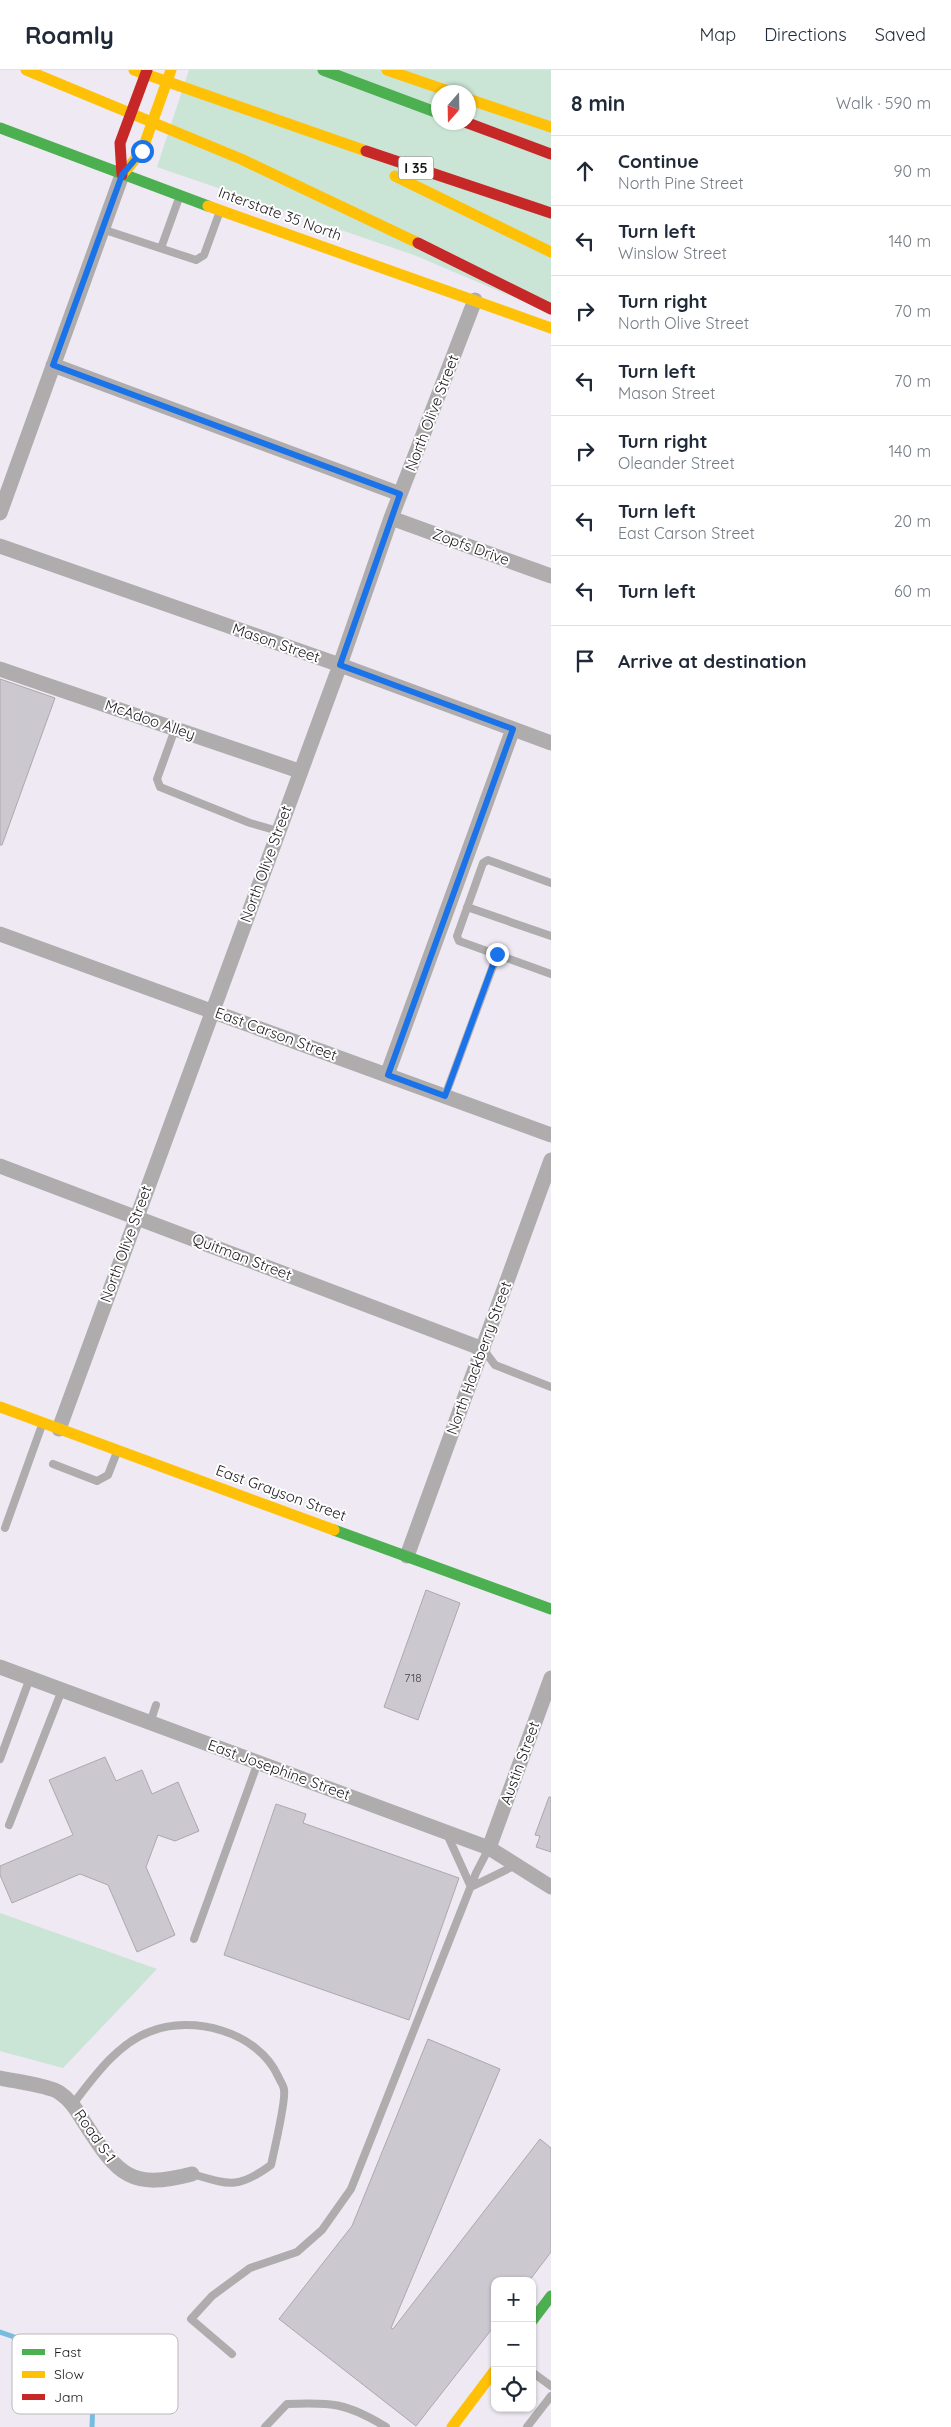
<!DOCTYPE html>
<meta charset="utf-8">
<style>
:root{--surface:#fff;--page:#f6f6f7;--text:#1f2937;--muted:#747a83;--line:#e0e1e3}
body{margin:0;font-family:Quicksand,sans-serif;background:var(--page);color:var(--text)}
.controls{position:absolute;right:15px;bottom:15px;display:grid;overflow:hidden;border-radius:10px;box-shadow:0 1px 4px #0004}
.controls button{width:45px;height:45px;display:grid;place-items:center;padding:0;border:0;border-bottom:1px solid var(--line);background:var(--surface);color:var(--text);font:25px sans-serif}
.compass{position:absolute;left:431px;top:15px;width:45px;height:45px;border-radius:50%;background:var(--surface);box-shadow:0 1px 4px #0004;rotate:200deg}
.stop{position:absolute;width:15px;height:15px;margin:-11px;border:4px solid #1a73e8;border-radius:50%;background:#fff}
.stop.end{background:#1a73e8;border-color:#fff;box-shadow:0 1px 5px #0008}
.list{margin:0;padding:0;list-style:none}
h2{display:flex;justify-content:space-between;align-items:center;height:65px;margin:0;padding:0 20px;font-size:21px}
h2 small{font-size:16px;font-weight:400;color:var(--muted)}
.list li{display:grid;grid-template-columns:32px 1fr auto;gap:15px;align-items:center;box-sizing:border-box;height:70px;padding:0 20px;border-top:1px solid var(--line)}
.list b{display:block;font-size:19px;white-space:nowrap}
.list p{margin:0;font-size:16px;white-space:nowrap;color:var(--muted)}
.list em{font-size:16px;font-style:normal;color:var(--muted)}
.icon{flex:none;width:28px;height:28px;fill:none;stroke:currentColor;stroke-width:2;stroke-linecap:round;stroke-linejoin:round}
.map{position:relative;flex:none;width:551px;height:2357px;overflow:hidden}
header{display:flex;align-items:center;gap:30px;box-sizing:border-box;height:70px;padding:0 25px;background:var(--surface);border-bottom:1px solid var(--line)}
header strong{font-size:24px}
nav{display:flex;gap:28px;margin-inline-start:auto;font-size:18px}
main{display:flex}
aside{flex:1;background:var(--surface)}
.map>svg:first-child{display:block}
.green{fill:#cae4d5;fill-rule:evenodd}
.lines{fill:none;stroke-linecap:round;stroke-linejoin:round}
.stream{stroke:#77bcdf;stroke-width:5}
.building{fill:#ccc8cf;stroke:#ada8af}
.lane{stroke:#afacae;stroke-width:8}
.street{stroke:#afacae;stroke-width:15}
.fast{stroke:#4caf50;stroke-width:11}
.slow{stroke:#ffc107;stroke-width:11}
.jam{stroke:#c62828;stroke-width:11}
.route{stroke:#1a73e8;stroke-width:6}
.labels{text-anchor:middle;stroke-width:4;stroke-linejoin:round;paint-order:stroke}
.number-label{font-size:12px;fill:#47434a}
.shield{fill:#fff;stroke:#5f5d61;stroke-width:1}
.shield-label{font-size:14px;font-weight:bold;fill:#1b171d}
.street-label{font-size:15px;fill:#1b171d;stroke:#fff}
.key{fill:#fff;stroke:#bbb9bb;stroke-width:1}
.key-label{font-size:14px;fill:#1b171d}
</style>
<header>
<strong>Roamly</strong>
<nav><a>Map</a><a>Directions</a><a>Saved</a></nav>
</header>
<main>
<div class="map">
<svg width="551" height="2357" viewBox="0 0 551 2357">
<rect width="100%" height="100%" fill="#eee9f2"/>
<!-- green -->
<path class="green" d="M189,0h362v243l-137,-58 -257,-88zM438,22h30v30h-30z
M0,1843l157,56 -94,99 -63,-17z"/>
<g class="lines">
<!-- stream -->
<path class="stream" d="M0,2262l58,20 35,49 -1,26"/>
</g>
<!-- building -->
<path class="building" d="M0,609l55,19 -53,147h-2z
M426,1520l34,13 -42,117 -34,-13z
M105,1687l11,24 26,-11 10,24 26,-12 21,49 -24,10 -17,-6 -12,32 29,68 -38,17 -29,-67 -28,-11 -68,29 -12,-28v-9l73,-31 -24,-55z
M549,1727h2v55l-15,-5 4,-11 -5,-1z
M276,1734l30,10 -3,9 156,55 -50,142 -185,-65z
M428,1969l72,30 -109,259 2,1 147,-190 11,9v104l-22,29h-34v44l-79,101 -137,-107 73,-93z"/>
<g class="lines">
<!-- lane -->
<path class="lane" d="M102,159l94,31 8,-5 16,-44
M161,178l18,-50
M175,659l-18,50 3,8 90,36 28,8
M551,813l-63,-23 -5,3 -26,73 2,5 92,33
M467,837l84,29
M445,1026l52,-141
M483,1279l12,16 56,22
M53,1394l44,17 11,-6 9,-23
M5,1458l37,-103
M150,1653l6,-18
M0,1689l30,-81
M9,1755l53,-135
M447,1764l24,53 45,-22
M194,1869l64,-177
M73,2034c20,-26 44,-60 76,-72 44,-18 109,0 129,44 2,5 6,10 6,14 2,11 -10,61 -13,75 -33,24 -41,20 -79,9
M232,2284l-41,-35 21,-23 38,-28 47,-16 25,-22 29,-41 125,-316 13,-25
M532,2302l19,14
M265,2357l22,-23c45,-2 60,-1 99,23
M527,2357l24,-31"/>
<!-- street -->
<path class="street" d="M53,295l347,129
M0,443l122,-338
M391,448l160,58
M0,476l340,119 211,78
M0,599l299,102
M0,864l551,201
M387,1005l126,-346
M0,1096l483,183
M59,1359l281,-764 51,-147 84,-218
M407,1486l144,-396
M0,1597l489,181 62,39
M489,1778l62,-170
M0,2008c13,3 51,8 60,15 12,8 18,20 26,32 32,50 45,65 106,49"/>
<!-- fast -->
<path class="fast" d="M323,0l115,43
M0,58l208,78
M334,1460l217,79
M532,2251l19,-25"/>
<!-- slow -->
<path class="slow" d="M26,0l215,89 177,84
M134,0l232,81
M387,0l64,22
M468,29l83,28
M122,105l20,-24 29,-81
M395,106l156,76
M208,136l343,122
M0,1337l334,123
M452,2357l43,-57"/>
<!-- jam -->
<path class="jam" d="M465,52l86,32
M366,81l185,62
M122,105l-2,-32 27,-73
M418,173l133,66"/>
</g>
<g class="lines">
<!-- route -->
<path class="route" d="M142,81l-20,24 -69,190 347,129 -60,171 173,64 -125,346 57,21 52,-142"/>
</g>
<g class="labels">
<!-- number labels -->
<g class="number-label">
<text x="413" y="1612">718</text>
</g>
<!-- shield labels -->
<rect class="shield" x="398.5" y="86.5" width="35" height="23" rx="4"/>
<g class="shield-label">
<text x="416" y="103">I 35</text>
</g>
<!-- street labels -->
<g class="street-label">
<text transform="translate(280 144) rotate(20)" y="5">Interstate 35 North</text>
<text transform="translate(432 343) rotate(-69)" y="5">North Olive Street</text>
<text transform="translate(471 477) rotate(20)" y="5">Zopfs Drive</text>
<text transform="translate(276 573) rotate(19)" y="5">Mason Street</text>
<text transform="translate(150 650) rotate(19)" y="5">McAdoo Alley</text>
<text transform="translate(266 794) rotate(-70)" y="5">North Olive Street</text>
<text transform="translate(276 964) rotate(20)" y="5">East Carson Street</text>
<text transform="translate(126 1174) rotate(-70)" y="5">North Olive Street</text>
<text transform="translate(242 1187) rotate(21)" y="5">Quitman Street</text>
<text transform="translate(479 1288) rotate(-70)" y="5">North Hackberry Street</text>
<text transform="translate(281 1423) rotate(20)" y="5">East Grayson Street</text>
<text transform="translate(520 1693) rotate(-70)" y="5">Austin Street</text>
<text transform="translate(279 1700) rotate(20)" y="5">East Josephine Street</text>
<text transform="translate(95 2066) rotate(55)" y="5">Road S-1</text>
</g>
</g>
<!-- legend -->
<rect x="12" y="2264" width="166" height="80" rx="8" class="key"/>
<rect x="22" y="2279" width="23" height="6" fill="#4caf50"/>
<rect x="22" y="2301" width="23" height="7" fill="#ffc107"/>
<rect x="22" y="2324" width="23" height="6" fill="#c62828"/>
<g class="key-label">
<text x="54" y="2287">Fast</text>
<text x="54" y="2309">Slow</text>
<text x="54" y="2332">Jam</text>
</g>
</svg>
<div class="controls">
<button>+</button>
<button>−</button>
<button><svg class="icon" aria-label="locate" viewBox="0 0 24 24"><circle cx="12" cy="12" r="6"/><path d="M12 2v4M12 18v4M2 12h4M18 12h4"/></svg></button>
</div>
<svg class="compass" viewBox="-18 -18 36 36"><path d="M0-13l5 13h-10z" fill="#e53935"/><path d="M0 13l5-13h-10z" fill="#747a83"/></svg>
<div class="stop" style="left:142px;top:81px"></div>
<div class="stop end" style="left:497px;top:884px"></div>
</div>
<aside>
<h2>8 min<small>Walk · 590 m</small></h2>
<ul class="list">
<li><svg class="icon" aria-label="ahead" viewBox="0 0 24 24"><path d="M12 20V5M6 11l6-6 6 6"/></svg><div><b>Continue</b><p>North Pine Street</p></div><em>90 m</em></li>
<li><svg class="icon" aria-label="left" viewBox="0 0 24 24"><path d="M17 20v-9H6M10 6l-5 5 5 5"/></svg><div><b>Turn left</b><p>Winslow Street</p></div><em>140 m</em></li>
<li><svg class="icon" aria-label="right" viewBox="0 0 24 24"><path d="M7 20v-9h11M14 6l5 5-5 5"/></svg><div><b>Turn right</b><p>North Olive Street</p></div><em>70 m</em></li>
<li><svg class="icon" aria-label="left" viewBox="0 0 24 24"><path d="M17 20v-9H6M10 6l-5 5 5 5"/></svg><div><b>Turn left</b><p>Mason Street</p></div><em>70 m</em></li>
<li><svg class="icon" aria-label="right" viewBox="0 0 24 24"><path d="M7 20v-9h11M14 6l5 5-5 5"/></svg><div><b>Turn right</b><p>Oleander Street</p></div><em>140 m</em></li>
<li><svg class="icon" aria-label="left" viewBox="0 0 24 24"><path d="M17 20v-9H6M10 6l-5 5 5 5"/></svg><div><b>Turn left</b><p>East Carson Street</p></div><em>20 m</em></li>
<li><svg class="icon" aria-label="left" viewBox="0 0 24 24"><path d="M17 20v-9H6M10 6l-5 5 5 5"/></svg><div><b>Turn left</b></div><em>60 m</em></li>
<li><svg class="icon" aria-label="arrive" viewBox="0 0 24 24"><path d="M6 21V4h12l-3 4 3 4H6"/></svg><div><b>Arrive at destination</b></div></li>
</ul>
</aside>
</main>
